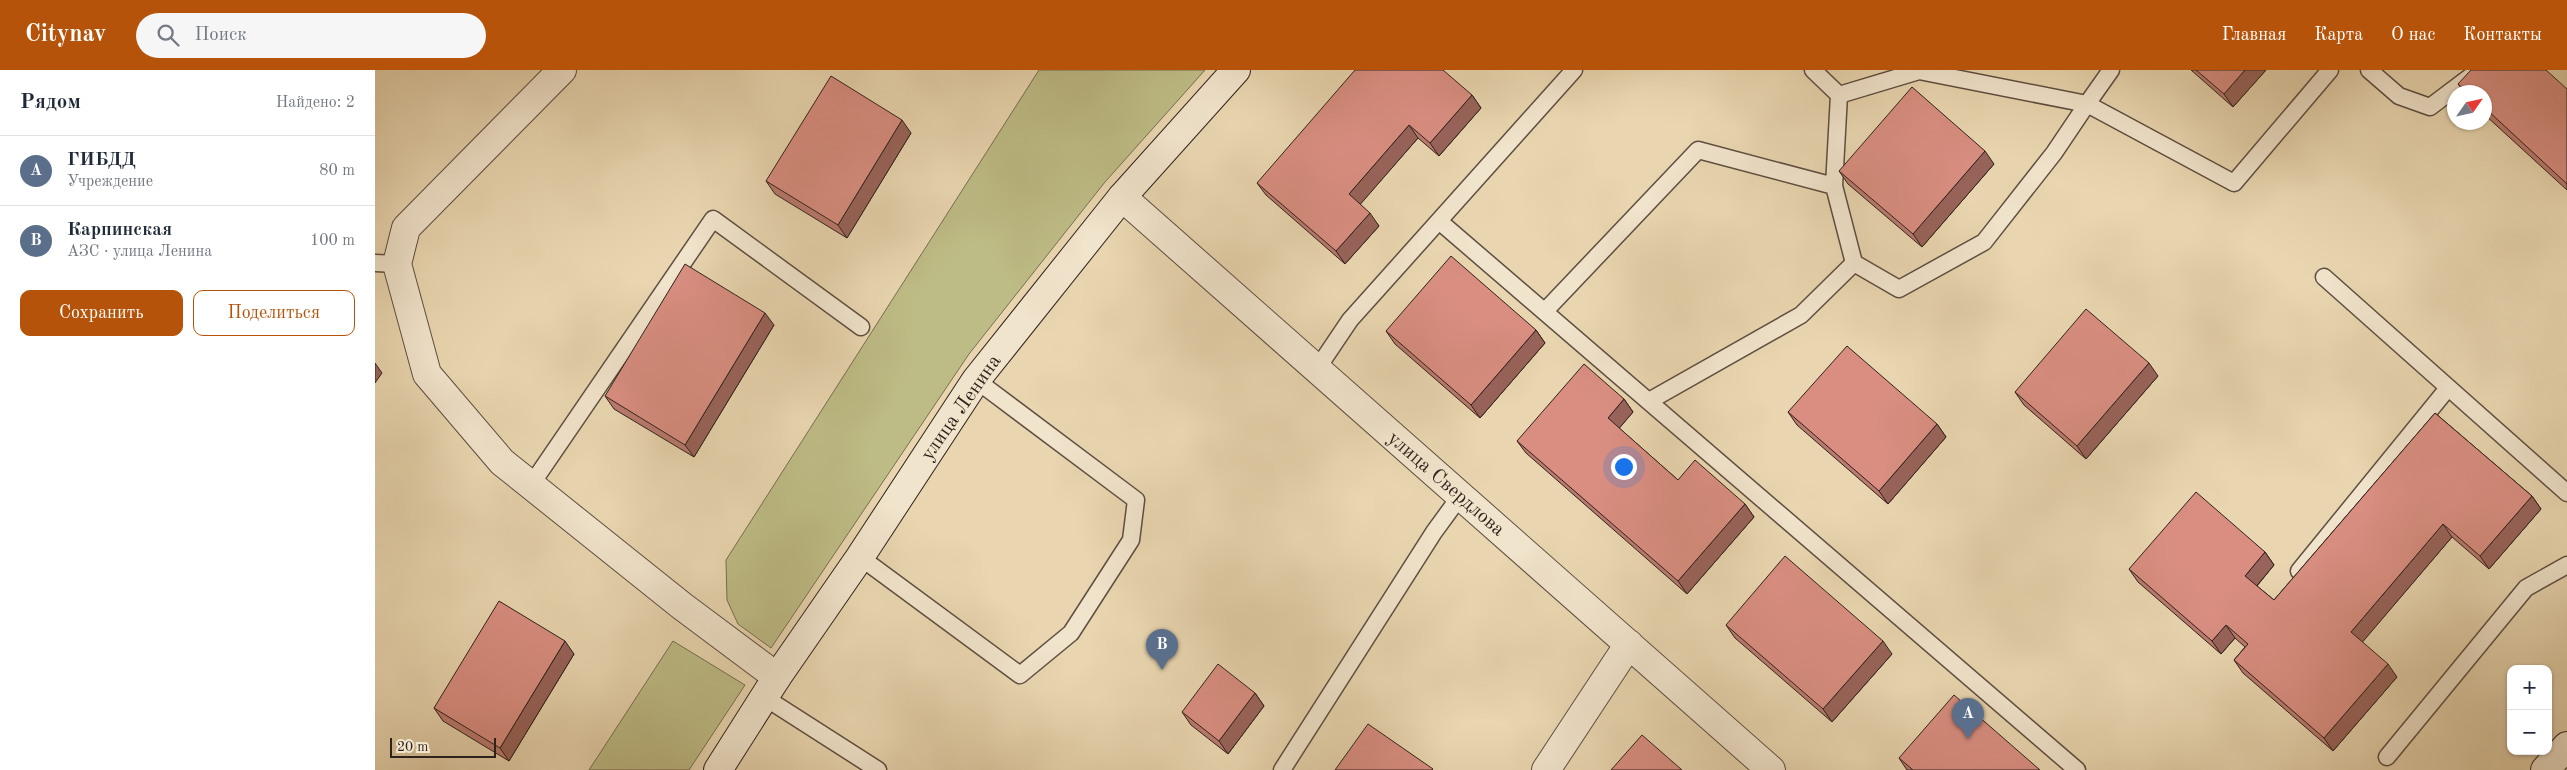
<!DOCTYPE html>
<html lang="ru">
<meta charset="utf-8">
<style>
:root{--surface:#fff;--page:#f6f6f7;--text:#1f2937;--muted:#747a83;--line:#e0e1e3;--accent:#b45309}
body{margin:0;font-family:"Old Standard TT",serif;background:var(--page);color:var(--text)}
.controls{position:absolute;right:15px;bottom:15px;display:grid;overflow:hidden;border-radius:10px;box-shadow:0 1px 4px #0004}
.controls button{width:45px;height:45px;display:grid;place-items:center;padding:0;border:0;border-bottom:1px solid var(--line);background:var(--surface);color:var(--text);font:25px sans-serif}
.compass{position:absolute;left:2072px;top:15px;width:45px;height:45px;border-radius:50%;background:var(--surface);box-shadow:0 1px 4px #0004;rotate:56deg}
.scale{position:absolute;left:15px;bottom:12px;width:106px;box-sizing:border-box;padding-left:5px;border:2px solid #2f211c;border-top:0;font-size:14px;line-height:18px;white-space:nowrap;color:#2f211c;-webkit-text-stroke:4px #f1e4cc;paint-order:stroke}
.you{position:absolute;left:1248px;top:396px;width:18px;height:18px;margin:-12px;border:4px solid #fff;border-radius:50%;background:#1a73e8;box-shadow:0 0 0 8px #1a73e833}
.badge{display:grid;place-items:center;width:32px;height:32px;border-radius:50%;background:var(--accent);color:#fff;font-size:16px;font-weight:700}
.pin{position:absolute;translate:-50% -41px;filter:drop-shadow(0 1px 2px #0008)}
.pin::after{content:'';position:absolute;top:26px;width:18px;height:15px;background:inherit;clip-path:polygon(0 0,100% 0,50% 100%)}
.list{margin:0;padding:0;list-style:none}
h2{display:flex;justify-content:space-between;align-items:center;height:65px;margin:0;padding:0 20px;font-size:21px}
h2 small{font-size:16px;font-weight:400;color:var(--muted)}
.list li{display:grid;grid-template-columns:32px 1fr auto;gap:15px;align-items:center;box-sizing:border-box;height:70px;padding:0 20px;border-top:1px solid var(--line)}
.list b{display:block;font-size:19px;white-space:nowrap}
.list p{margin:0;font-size:16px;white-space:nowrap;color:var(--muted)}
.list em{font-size:16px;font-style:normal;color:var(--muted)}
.actions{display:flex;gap:10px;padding:15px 20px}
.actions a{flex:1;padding:11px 0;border:1px solid var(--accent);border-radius:10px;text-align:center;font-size:18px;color:var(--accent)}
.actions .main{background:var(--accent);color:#fff}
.icon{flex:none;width:28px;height:28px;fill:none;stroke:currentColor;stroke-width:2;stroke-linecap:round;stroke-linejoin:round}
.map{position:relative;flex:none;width:2192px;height:700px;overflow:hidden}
header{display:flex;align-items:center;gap:30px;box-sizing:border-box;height:70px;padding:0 25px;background:var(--accent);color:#fff}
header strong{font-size:24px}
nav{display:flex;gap:28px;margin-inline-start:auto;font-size:18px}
.search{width:350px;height:45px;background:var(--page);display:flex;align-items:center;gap:12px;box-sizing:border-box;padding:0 18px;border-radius:28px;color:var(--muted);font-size:19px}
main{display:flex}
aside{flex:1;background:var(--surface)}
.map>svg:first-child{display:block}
.green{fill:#bebc86;stroke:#766e51}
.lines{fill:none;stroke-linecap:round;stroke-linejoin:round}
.lane-casing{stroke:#5e4e41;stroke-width:19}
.street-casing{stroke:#5e4e41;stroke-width:30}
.secondary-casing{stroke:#2f211c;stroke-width:30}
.lane{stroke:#f1e4cc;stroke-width:16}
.street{stroke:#f1e4cc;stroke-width:28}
.secondary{stroke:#f1e4cc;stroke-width:28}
.wall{fill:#bb7a6f;stroke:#2f211c}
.shaded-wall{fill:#98635a;stroke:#2f211c}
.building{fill:#d98e81;stroke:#2f211c}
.labels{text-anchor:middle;stroke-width:4;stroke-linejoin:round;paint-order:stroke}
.street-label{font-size:20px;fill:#2f211c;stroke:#f1e4cc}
</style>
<header>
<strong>Citynav</strong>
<div class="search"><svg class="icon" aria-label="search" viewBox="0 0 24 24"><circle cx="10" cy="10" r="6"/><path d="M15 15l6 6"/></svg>Поиск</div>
<nav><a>Главная</a><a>Карта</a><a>О нас</a><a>Контакты</a></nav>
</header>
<main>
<aside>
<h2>Рядом<small>Найдено: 2</small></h2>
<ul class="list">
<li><span class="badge" style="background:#5c6f8a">A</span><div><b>ГИБДД</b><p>Учреждение</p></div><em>80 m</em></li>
<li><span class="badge" style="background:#5c6f8a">B</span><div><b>Карпинская</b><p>АЗС · улица Ленина</p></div><em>100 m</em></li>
</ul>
<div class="actions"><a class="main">Сохранить</a><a>Поделиться</a></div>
</aside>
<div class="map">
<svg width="2192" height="700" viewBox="0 0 2192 700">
<rect width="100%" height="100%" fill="#e9d6b0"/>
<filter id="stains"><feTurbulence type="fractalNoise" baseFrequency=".004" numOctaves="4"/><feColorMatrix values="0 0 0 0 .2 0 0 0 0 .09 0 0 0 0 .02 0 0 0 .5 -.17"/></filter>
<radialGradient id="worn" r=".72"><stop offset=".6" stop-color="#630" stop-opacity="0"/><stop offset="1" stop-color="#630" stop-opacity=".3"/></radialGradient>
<!-- green -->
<path class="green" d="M664,0h166l-100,112 -136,172 -198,294 -33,-24 -11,-24 -1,-40z
M298,571l72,44 -56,85h-100z"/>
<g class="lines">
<!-- lane casing -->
<g class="lane-casing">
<path id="lane" d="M1438,0l26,25 -5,91 20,77 45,26 85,-47 70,-89 33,-49 -168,-33 -80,24
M1736,0l-24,34 147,79 96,-113
M1994,0l30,26 31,11 49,-37
M1064,151l638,549
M0,193l22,1
M1949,207l243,216
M1170,241l153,-161 136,36
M942,299l33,-49 224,-250
M1274,331l152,-86 53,-52
M156,415l182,-266 148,108
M485,487l160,118 51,-42 60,-93 5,-40 -160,-120
M1924,501l149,-183
M389,627l114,73
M2012,687l139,-169 41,-23
M907,700l152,-238 27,-37"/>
</g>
<!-- street casing -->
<g class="street-casing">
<path id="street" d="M187,0l-156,158 -9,36 30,110 75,88 180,144 95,71
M747,127l649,573
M1171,700l83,-126"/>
</g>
<!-- secondary casing -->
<g class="secondary-casing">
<path id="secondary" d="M343,700l59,-93 83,-120 116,-177 146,-183 114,-127
M2170,700l22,-24"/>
</g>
<!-- lane -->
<use href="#lane" class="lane"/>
<!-- street -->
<use href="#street" class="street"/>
<!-- secondary -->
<use href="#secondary" class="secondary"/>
</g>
<!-- wall -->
<path class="wall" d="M1816,0h75l-33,37z
M2083,14l109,5v101l-82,-75v-23h-21z
M1097,25l9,13 -42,48 -21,-18 -58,66 19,22 -34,38 -79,-69 -9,-12z
M536,63l-64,105 -72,-44 -9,-13z
M1619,94l-72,83 -74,-63 -9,-13z
M399,255l-80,132 -80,-48 -9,-13z
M1161,260l9,13 -65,75 -85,-74 -9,-13z
M1783,306l-72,83 -62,-54 -9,-13z
M1249,329l9,13 -14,16 59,52 67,24 9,13 -67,77 -161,-141 -9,-12z
M1413,342l149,12 9,13 -58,67 -91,-79z
M2060,343l97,83 9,13 -52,60 -37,-32 -90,105 35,35 -64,74 -90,-78 -9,-13 11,-13 -10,-9 -14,16 -83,-72 -9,-13 136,-17 9,13 -17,21 17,14z
M1351,555l166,29 -60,68 -97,-84z
M199,584l-65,107 -66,-40 -9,-13z
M880,623l9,13 -36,48 -37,-29 -9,-13z
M1524,688l141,12h-133z"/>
<!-- shaded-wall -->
<path class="shaded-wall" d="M1870,0h21l-33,37 -9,-13z
M1097,25l9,13 -42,48 -9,-13z
M527,50l9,13 -64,105 -9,-13z
M1034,55l9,13 -60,69 -9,-13z
M1610,81l9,13 -72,83 -9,-13z
M995,143l9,13 -34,38 -9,-13z
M390,243l9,12 -80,132 -9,-12z
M1161,260l9,13 -65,75 -9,-13z
M0,293l7,10 -7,10z
M1774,293l9,13 -72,83 -9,-13z
M1249,329l9,13 -16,19 -9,-13z
M1562,354l9,13 -58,67 -9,-13z
M2157,426l9,13 -52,60 -9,-13z
M1370,434l9,13 -67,77 -9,-13z
M2068,454l9,13 -92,108 -9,-13z
M1890,482l9,13 -20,24 -9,-13z
M1851,555l9,13 -14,16 -9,-13z
M190,571l9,13 -65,107 -9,-13z
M1508,571l9,13 -60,68 -9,-13z
M2013,594l9,13 -64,74 -9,-13z
M880,623l9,13 -36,48 -9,-13z"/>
<!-- building -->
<path class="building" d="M980,0h88l29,25 -42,48 -21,-18 -60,69 21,19 -34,38 -79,-68z
M1821,0h49l-21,24z
M2096,0h75l21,19v95l-82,-76v-16h-18l-9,-8z
M456,6l71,44 -64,105 -72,-44z
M1537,17l73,64 -72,83 -74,-63z
M1076,186l85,74 -65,75 -85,-74z
M310,194l80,49 -80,132 -80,-49z
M1711,239l63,54 -72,83 -62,-54z
M1472,276l90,78 -58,67 -91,-79z
M1209,294l40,35 -16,19 70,62 17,-20 50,44 -67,77 -161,-140z
M2060,343l97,83 -52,60 -37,-32 -92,108 37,32 -64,74 -90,-78 14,-16 -22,-19 -14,16 -83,-72 67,-77 69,60 -20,24 29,24z
M1410,486l98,85 -60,68 -97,-84z
M124,531l66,40 -65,107 -66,-40z
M843,594l37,29 -36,48 -37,-29z
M1579,625l86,75h-127l-14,-12z
M993,654l65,45 -1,1h-97z
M1267,665l40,35h-71z"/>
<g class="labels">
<!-- street labels -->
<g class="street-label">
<text transform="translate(585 337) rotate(-55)" y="7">улица Ленина</text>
<text transform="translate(1072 413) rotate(41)" y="7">улица Свердлова</text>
</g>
</g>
<rect width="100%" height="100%" filter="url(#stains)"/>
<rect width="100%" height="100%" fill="url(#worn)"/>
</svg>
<div class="controls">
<button>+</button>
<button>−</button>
</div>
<svg class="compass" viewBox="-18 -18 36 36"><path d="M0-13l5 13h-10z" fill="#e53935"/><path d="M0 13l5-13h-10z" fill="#747a83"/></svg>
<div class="scale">20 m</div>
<div class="you"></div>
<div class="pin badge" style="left:1593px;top:669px;background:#5c6f8a">A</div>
<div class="pin badge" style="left:787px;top:600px;background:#5c6f8a">B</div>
</div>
</main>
